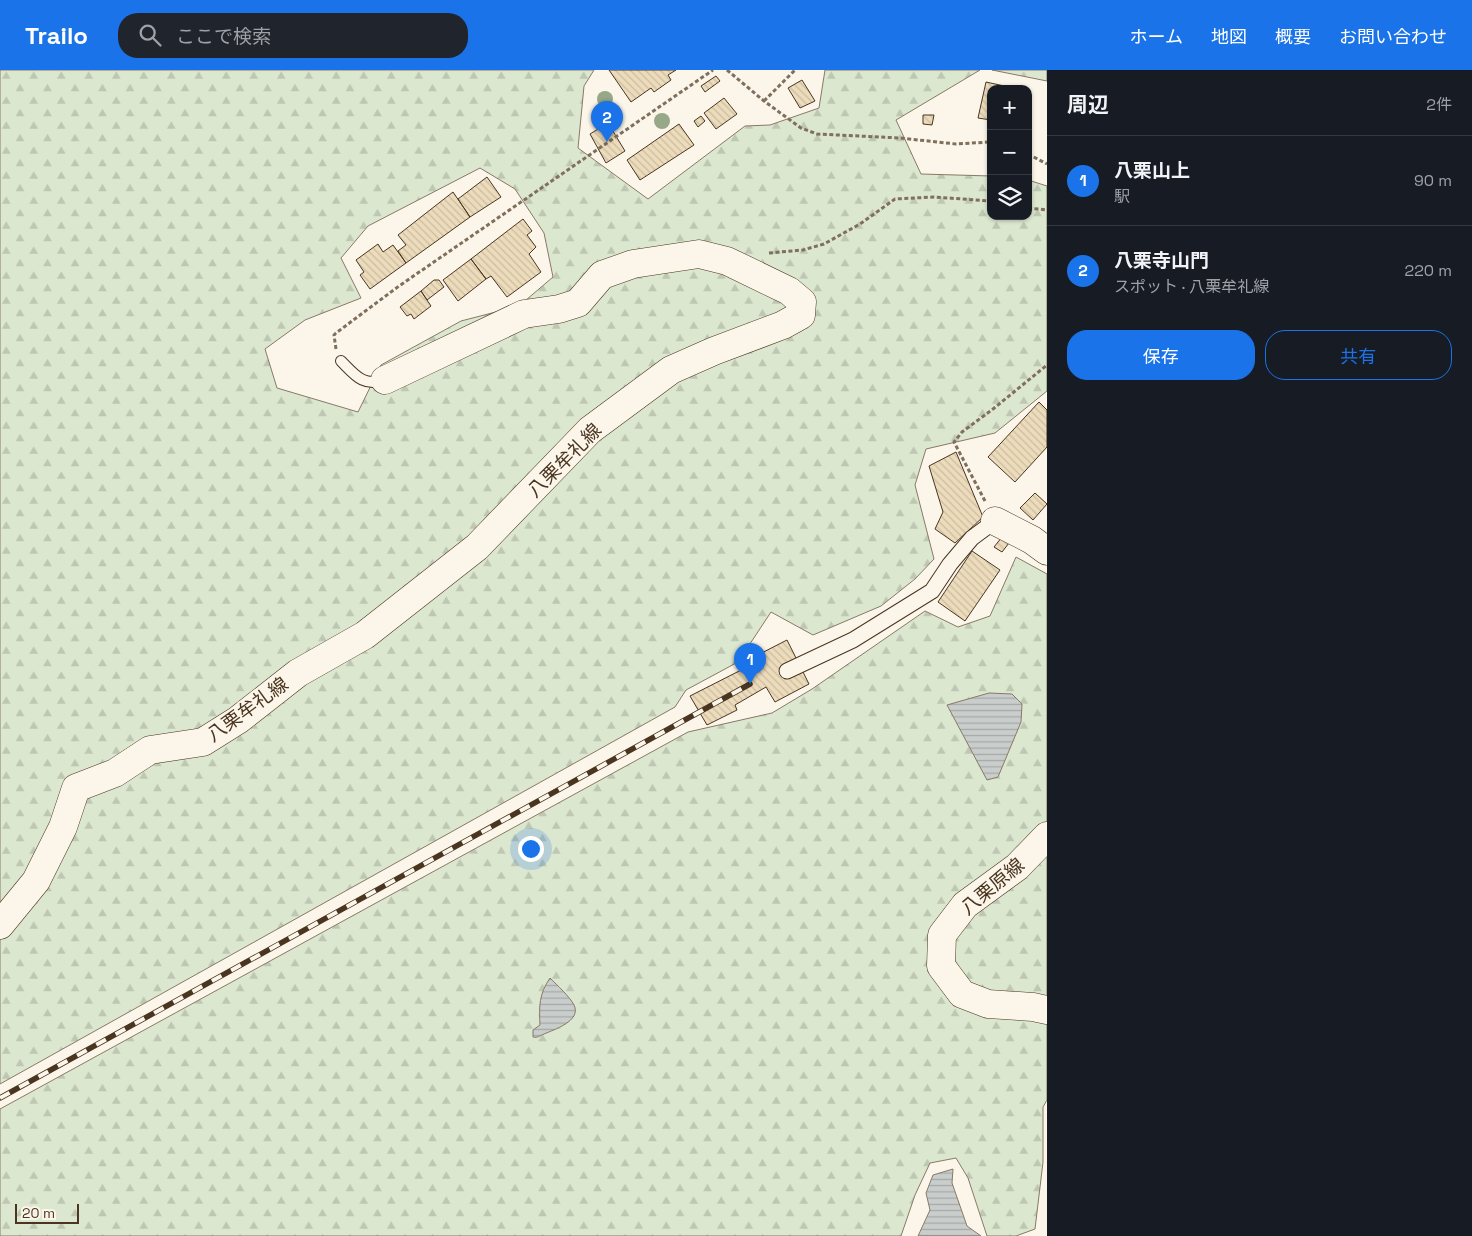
<!DOCTYPE html>
<html lang="ja">
<meta charset="utf-8">
<style>
:root{--surface:#171b24;--page:#20242c;--text:#f1f3f6;--muted:#9ea1a6;--line:#363941;--accent:#1a73e8}
body{margin:0;font-family:"Space Grotesk","Noto Sans JP",sans-serif;background:var(--page);color:var(--text)}
.controls{position:absolute;right:15px;top:15px;display:grid;overflow:hidden;border-radius:10px;box-shadow:0 1px 4px #0004}
.controls button{width:45px;height:45px;display:grid;place-items:center;padding:0;border:0;border-bottom:1px solid var(--line);background:var(--surface);color:var(--text);font:25px sans-serif}
.scale{position:absolute;left:15px;bottom:12px;width:64px;box-sizing:border-box;padding-left:5px;border:2px solid #4a3520;border-top:0;font-size:14px;line-height:18px;white-space:nowrap;color:#4a3520;-webkit-text-stroke:4px #fbf6e9;paint-order:stroke}
.you{position:absolute;left:530px;top:778px;width:18px;height:18px;margin:-12px;border:4px solid #fff;border-radius:50%;background:#1a73e8;box-shadow:0 0 0 8px #1a73e833}
.badge{display:grid;place-items:center;width:32px;height:32px;border-radius:50%;background:var(--accent);color:#fff;font-size:16px;font-weight:700}
.pin{position:absolute;translate:-50% -41px;filter:drop-shadow(0 1px 2px #0008)}
.pin::after{content:'';position:absolute;top:26px;width:18px;height:15px;background:inherit;clip-path:polygon(0 0,100% 0,50% 100%)}
.list{margin:0;padding:0;list-style:none}
h2{display:flex;justify-content:space-between;align-items:center;height:65px;margin:0;padding:0 20px;font-size:21px}
h2 small{font-size:16px;font-weight:400;color:var(--muted)}
.list li{display:grid;grid-template-columns:32px 1fr auto;gap:15px;align-items:center;box-sizing:border-box;height:90px;padding:0 20px;border-top:1px solid var(--line)}
.list b{display:block;font-size:19px;white-space:nowrap}
.list p{margin:0;font-size:16px;white-space:nowrap;color:var(--muted)}
.list em{font-size:16px;font-style:normal;color:var(--muted)}
.actions{display:flex;gap:10px;padding:15px 20px}
.actions a{flex:1;padding:11px 0;border:1px solid var(--accent);border-radius:20px;text-align:center;font-size:18px;color:var(--accent)}
.actions .main{background:var(--accent);color:#fff}
.icon{flex:none;width:28px;height:28px;fill:none;stroke:currentColor;stroke-width:2;stroke-linecap:round;stroke-linejoin:round}
.map{position:relative;flex:none;width:1047px;height:1166px;overflow:hidden}
header{display:flex;align-items:center;gap:30px;box-sizing:border-box;height:70px;padding:0 25px;background:var(--accent);color:#fff}
header strong{font-size:24px}
nav{display:flex;gap:28px;margin-inline-start:auto;font-size:18px}
.search{width:350px;height:45px;background:var(--page);display:flex;align-items:center;gap:12px;box-sizing:border-box;padding:0 18px;border-radius:20px;color:var(--muted);font-size:19px}
main{display:flex}
aside{flex:1;background:var(--surface)}
.map>svg:first-child{display:block}
.forest{fill:url(#forest-firs);stroke:#887966;fill-rule:evenodd}
.water{fill:url(#water-rules);stroke:#887966}
.building{fill:url(#building-back-hatch);stroke:#4a3520}
.lines{fill:none;stroke-linecap:round;stroke-linejoin:round}
.service-casing{stroke:#4a3520;stroke-width:12}
.pedestrian-casing{stroke:#4a3520;stroke-width:17}
.secondary-casing{stroke:#4a3520;stroke-width:29}
.path{stroke:#7f6f5c;stroke-width:3;stroke-dasharray:4 2.5;stroke-linecap:butt}
.service{stroke:#fbf6e9;stroke-width:10}
.pedestrian{stroke:#fbf6e9;stroke-width:15}
.secondary{stroke:#fbf6e9;stroke-width:28}
.rail-casing{stroke:#4a3520;stroke-width:5.5}
.rail{stroke:#fbf6e9;stroke-width:4;stroke-dasharray:11;stroke-linecap:butt}
.tree{fill:#96a887}
.labels{text-anchor:middle;stroke-width:4;stroke-linejoin:round;paint-order:stroke}
.street-label{font-size:19px;fill:#4a3520;stroke:#fbf6e9}
</style>
<header>
<strong>Trailo</strong>
<div class="search"><svg class="icon" aria-label="search" viewBox="0 0 24 24"><circle cx="10" cy="10" r="6"/><path d="M15 15l6 6"/></svg>ここで検索</div>
<nav><a>ホーム</a><a>地図</a><a>概要</a><a>お問い合わせ</a></nav>
</header>
<main>
<div class="map">
<svg width="1047" height="1166" viewBox="0 0 1047 1166">
<defs>
<pattern id="forest-firs" width="22" height="20" patternUnits="userSpaceOnUse" patternTransform="scale(1.25)"><rect width="22" height="20" fill="#dce7d0"/><path d="M5 1l3.5 6h-7zM16 11l3.5 6h-7z" fill="#bec7b2"/></pattern>
<pattern id="water-rules" width="6" height="5" patternUnits="userSpaceOnUse" patternTransform="scale(1.25)"><rect width="6" height="5" fill="#c9cecd"/><path d="M0 2.5h6" fill="none" stroke="#a5a8a6"/></pattern>
<pattern id="building-back-hatch" width="6" height="6" patternUnits="userSpaceOnUse" patternTransform="scale(1.25)"><rect width="6" height="6" fill="#ecdcbc"/><path d="M-1 5l2 2M0 0l6 6M5-1l2 2" fill="none" stroke="#ccbda1"/></pattern>
</defs>
<rect width="100%" height="100%" fill="#fbf6e9"/>
<!-- forest -->
<path class="forest" d="M0,0h594l-10,16 -6,62 70,51 97,-73 25,-1 49,-17 6,-38h155l-84,50 25,54 70,2v40h37v-36l19,6v205l-52,42 -69,16 -11,36 19,74 -19,20 -34,27 -68,29 -42,-23 -33,50 -52,28 -11,17 -675,377zM480,98l35,21 29,44 9,44 -34,29 -58,15 -80,44 -23,47 -81,-24 -12,-39 40,-29 56,-22 -20,-40 27,-32z
M992,0h55v11z
M1016,487l31,17v526l-4,7v55l-8,67 -19,7h-29l-19,-58 -12,-20 -26,5 -15,32 -14,41h-901v-127l688,-377 84,-19 40,-24 113,-78 33,16 32,-11z"/>
<!-- water -->
<path class="water" d="M989,623l23,1 10,10 -1,18 -23,55 -11,3 -40,-75z
M550,908c7,7 20,19 24,27 8,16 -21,25 -30,29 -5,2 -6,4 -11,3v-7l7,-5c-1,-19 -1,-31 10,-47z
M953,1099l-1,14 15,43 14,10h-63l12,-26 -4,-17 7,-18z"/>
<!-- building -->
<path class="building" d="M609,0h67l-8,5 3,5 -17,12 -3,-4 -20,14z
M716,6l4,5 -15,11 -4,-6z
M802,10l13,21 -15,7 -12,-20z
M986,12l32,7h-27v31l-13,-2z
M724,28l13,16 -21,15 -12,-16z
M923,45h11l-2,10 -9,-1z
M701,46l4,5 -7,6 -4,-6z
M608,53l17,28 -19,12 -16,-29z
M679,54l15,21 -54,35 -13,-20z
M487,107l14,20 -31,20 -12,-18z
M453,122l17,25 -64,46 -8,-12 8,-6 -8,-10z
M523,149l9,12 -5,4 9,12 -7,7 12,18 -34,25 -16,-21 -5,3 -15,-20z
M378,174l5,8 10,-7 13,18 -36,26 -10,-14 4,-3 -8,-12z
M471,189l15,20 -28,22 -15,-21z
M434,210h5l5,7 -17,13 -6,-9z
M421,221l10,15 -17,13 -3,-5 -4,2 -7,-9z
M1039,332l8,8v37l-32,35 -27,-25z
M956,382l27,65 -28,26 -20,-14 8,-17 -14,-46z
M1035,423l12,11 -14,16 -13,-12z
M1002,467l7,6 -7,9 -8,-5z
M972,481l28,19 -35,51 -27,-19z
M787,570l22,44 -34,18 -9,-15 -31,18 2,5 -30,15 -17,-29 59,-30 -3,-5z"/>
<g class="lines">
<!-- service casing -->
<g class="service-casing">
<path id="service" d="M341,291c14,14 22,26 43,19"/>
</g>
<!-- pedestrian casing -->
<g class="pedestrian-casing">
<path id="pedestrian" d="M787,601l66,-31 79,-49 18,-27 22,-26 23,-17"/>
</g>
<!-- secondary casing -->
<g class="secondary-casing">
<path id="secondary" d="M995,451l37,19 15,11
M1047,766l-30,31 -52,38 -23,30 -1,31 21,28 26,10 45,3 14,3
M0,855l36,-44 27,-54 13,-39 39,-15 35,-23 53,-8 35,-22 60,-47 67,-38 112,-88 113,-117 81,-60 43,-19 69,-26 18,-10 1,-13 -13,-11 -62,-30 -28,-7 -66,10 -31,11 -24,28 -19,6 -35,5 -139,66"/>
</g>
<!-- path -->
<path class="path" d="M727,0l37,31 37,27 16,6 83,4 56,6 35,-2
M764,31l31,-31
M1028,84l19,10
M1028,138l19,2
M769,183l34,-3 21,-6 36,-20 35,-25 39,-2 57,4
M336,279l-2,-14 2,-2 63,-47 314,-216
M985,431l-31,-59 8,-10 31,-23 54,-44"/>
<!-- service -->
<use href="#service" class="service"/>
<!-- pedestrian -->
<use href="#pedestrian" class="pedestrian"/>
<!-- secondary -->
<use href="#secondary" class="secondary"/>
<!-- rail casing -->
<g class="rail-casing">
<path id="rail" d="M0,1028l750,-414"/>
</g>
<!-- rail -->
<use href="#rail" class="rail"/>
</g>
<!-- trees -->
<g class="tree">
<circle cx="605" cy="29" r="8"/>
<circle cx="662" cy="51" r="8"/>
</g>
<g class="labels">
<!-- street labels -->
<g class="street-label">
<text transform="translate(564 390) rotate(-45)" y="7">八栗牟礼線</text>
<text transform="translate(247 639) rotate(-36)" y="7">八栗牟礼線</text>
<text transform="translate(992 816) rotate(-40)" y="7">八栗原線</text>
</g>
</g>
</svg>
<div class="controls">
<button>+</button>
<button>−</button>
<button><svg class="icon" aria-label="layers" viewBox="0 0 24 24"><path d="M12 4l9 5-9 5-9-5zM3 14l9 5 9-5"/></svg></button>
</div>
<div class="scale">20 m</div>
<div class="you"></div>
<div class="pin badge" style="left:750px;top:614px">1</div>
<div class="pin badge" style="left:607px;top:72px">2</div>
</div>
<aside>
<h2>周辺<small>2件</small></h2>
<ul class="list">
<li><span class="badge">1</span><div><b>八栗山上</b><p>駅</p></div><em>90 m</em></li>
<li><span class="badge">2</span><div><b>八栗寺山門</b><p>スポット · 八栗牟礼線</p></div><em>220 m</em></li>
</ul>
<div class="actions"><a class="main">保存</a><a>共有</a></div>
</aside>
</main>
